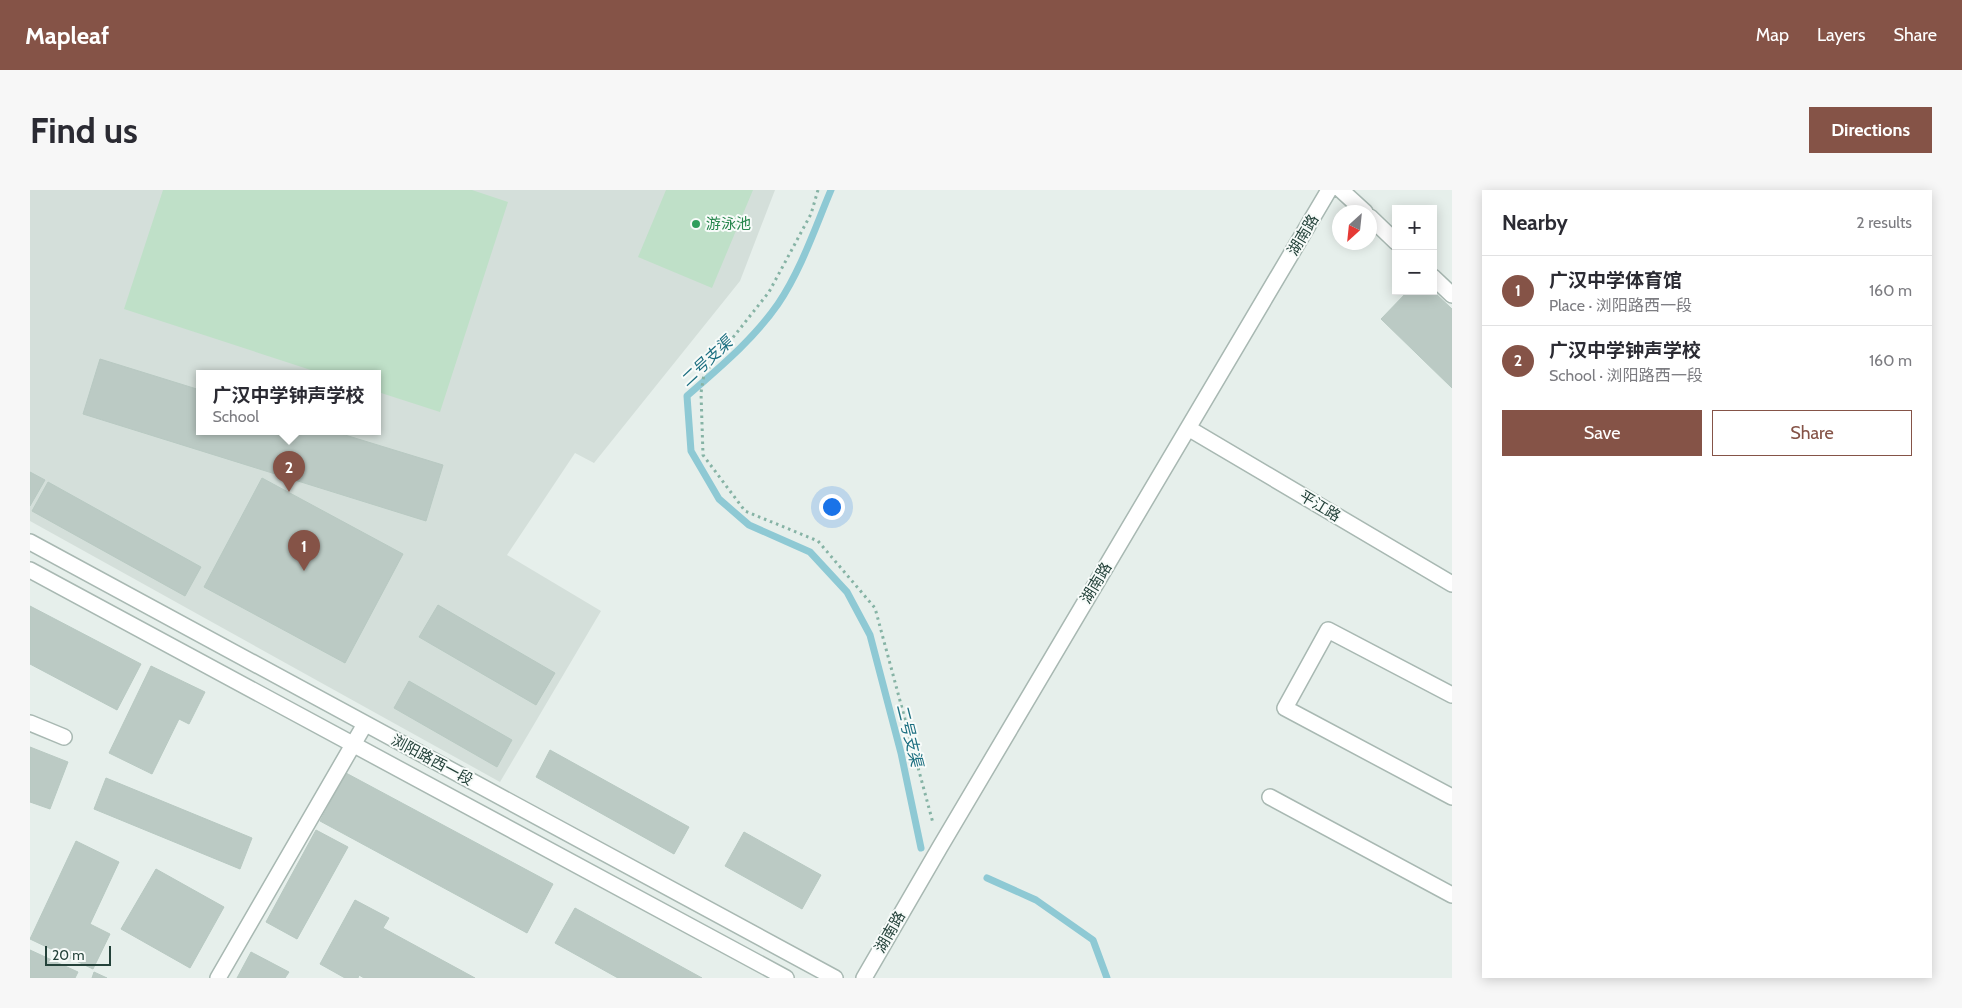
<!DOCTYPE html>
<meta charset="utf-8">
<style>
:root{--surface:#fff;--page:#f7f7f7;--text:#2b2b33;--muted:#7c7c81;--line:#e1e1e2;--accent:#855347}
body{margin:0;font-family:Cabin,"Noto Sans SC",sans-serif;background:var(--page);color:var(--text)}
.controls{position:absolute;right:15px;top:15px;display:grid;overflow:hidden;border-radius:0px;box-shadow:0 2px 12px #0003}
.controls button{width:45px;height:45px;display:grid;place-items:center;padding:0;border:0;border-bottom:1px solid var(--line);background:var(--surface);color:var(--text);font:25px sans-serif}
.compass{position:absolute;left:1302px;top:15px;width:45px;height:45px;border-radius:50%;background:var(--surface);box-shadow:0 2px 12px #0003;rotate:207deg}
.scale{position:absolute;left:15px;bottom:12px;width:66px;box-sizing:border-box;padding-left:5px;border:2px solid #24423a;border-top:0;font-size:14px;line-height:18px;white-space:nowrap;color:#24423a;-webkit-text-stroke:4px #f7fbf9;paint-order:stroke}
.you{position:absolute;left:801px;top:316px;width:18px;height:18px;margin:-12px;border:4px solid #fff;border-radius:50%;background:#1a73e8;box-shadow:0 0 0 8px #1a73e833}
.badge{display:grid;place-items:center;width:32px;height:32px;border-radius:50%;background:var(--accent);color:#fff;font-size:16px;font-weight:700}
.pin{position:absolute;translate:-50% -41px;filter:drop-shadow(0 1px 2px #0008)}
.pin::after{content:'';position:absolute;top:26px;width:18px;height:15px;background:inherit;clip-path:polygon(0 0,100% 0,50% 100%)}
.popup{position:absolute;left:166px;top:180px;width:185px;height:65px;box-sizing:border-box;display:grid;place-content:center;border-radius:0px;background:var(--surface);filter:drop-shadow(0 1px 4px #0005);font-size:16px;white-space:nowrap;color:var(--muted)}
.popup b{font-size:19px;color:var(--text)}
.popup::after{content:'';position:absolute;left:50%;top:100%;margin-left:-10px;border:10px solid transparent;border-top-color:var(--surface)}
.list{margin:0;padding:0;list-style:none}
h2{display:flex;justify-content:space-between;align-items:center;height:65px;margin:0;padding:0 20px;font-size:21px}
h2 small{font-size:16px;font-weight:400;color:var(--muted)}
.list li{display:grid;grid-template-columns:32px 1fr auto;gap:15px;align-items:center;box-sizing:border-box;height:70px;padding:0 20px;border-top:1px solid var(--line)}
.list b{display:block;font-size:19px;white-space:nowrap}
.list p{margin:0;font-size:16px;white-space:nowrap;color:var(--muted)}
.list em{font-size:16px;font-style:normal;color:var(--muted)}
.actions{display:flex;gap:10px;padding:15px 20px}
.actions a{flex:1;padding:11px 0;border:1px solid var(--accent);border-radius:0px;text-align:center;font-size:18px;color:var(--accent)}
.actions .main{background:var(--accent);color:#fff}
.map{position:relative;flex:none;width:1422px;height:788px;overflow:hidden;border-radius:0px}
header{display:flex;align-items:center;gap:30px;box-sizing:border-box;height:70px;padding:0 25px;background:var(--accent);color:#fff}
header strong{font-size:24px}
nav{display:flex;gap:28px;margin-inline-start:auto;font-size:18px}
.intro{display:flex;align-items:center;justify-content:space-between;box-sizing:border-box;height:120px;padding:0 30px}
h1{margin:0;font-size:35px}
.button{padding:12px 22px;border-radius:0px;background:var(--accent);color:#fff;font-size:18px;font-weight:700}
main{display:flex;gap:30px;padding:0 30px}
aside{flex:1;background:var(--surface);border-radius:0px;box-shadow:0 2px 12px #0003}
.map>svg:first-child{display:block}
.built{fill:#d4dfda;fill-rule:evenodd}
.green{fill:#bfe0c8}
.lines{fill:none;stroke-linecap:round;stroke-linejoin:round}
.stream{stroke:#8ec9d4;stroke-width:7}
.building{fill:#bbcac4;stroke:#b8c9c2}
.minor-casing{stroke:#a8b8b2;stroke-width:18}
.path{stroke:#86b3a5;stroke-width:3;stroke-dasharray:2.5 4;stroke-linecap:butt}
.minor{stroke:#fff;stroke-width:15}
.leisure-dot{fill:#2e9e5b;stroke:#f7fbf9;stroke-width:2}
.labels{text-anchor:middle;stroke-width:4;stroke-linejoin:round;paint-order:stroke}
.leisure-label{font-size:15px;fill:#27864d;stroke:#f7fbf9;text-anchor:start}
.street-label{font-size:15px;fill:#24423a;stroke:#f7fbf9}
.water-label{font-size:16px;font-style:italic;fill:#1c6f80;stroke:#f7fbf9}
</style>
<header>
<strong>Mapleaf</strong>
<nav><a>Map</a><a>Layers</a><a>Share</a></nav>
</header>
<div class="intro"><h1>Find us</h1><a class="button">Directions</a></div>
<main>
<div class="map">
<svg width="1422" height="788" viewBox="0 0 1422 788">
<rect width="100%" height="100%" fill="#e6efeb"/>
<!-- built -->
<path class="built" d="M0,0h745l-35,91 -146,182 -19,-10 -68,102 94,56 -101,171 -470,-261zM170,183h178v58h-178z"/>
<!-- green -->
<path class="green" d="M133,0h309l36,12 -68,210 -62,-20v-19h-58l-196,-64z
M636,0h87l-41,98 -74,-31z"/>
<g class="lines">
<!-- stream -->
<path class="stream" d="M801,0c-16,38 -30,80 -53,114 -25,36 -59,64 -91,92l4,55 28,48 30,26 61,27 37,40 23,43 31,118 20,95
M957,688l49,22 57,40 14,38"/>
</g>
<!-- building -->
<path class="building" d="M1378,101h25l19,18v79l-71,-69z
M70,169l100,31v41h132l111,34 -17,56 -343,-107z
M0,282l15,8 -15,26z
M232,288l141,76 -58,109 -141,-76z
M18,292l153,85 -16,29 -153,-85z
M408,415l117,68 -19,32 -117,-68z
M0,416l111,58 -24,46 -87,-46z
M121,476l54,26 -16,32 -10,-5 -27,55 -43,-21z
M379,491l103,59 -15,27 -103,-59z
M0,557l38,15 -18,47 -20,-7z
M520,560l139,77 -15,27 -138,-77z
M316,583l207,111 -26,49 -207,-112z
M76,588l146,60 -12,31 -146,-60z
M286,640l32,17 -51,92 -31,-17z
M714,642l77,43 -19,34 -77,-43z
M46,651l43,21 -29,62 20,10 -17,35 -63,-30z
M126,679l68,38 -34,61 -69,-39z
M325,710l34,18 -6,10 92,50h-111l-5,-3 -1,3h-13l-25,-14z
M545,718l127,70h-84l-63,-35z
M0,760l48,22 -3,6h-45z
M221,762l38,20 -4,6h-48z
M64,782l13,6h-15z"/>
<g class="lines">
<!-- minor casing -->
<g class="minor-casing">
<path id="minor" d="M1311,0l24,22
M1340,27l26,25
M1403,87l19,18
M1158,238l264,156
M0,352l805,436
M0,380l756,408
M1422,505l-124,-65 -43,78 167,89
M0,533l34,14
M1240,607l182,98
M188,788l147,-254
M834,788l76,-131 389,-657"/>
</g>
<!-- path -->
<path class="path" d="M788,0l-7,24 -42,78 -65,82 -3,19 2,62 42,56 73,30 57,67 58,215"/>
<!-- minor -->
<use href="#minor" class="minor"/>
</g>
<!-- markers -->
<circle class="leisure-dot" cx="666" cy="34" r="5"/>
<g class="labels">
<!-- leisure labels -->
<g class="leisure-label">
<text x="676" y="39">游泳池</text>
</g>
<!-- street labels -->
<g class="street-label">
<text transform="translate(1273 45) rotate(-59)" y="5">湖南路</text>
<text transform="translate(1290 316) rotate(31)" y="5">平江路</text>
<text transform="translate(1066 393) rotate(-59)" y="5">湖南路</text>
<text transform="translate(402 570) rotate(28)" y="5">浏阳路西一段</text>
<text transform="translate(860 742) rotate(-60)" y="5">湖南路</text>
</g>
<!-- water labels -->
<g class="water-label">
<text transform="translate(676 171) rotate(-43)" y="6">二号支渠</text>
<text transform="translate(880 545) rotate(76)" y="6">二号支渠</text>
</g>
</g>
</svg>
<div class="controls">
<button>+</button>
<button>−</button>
</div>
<svg class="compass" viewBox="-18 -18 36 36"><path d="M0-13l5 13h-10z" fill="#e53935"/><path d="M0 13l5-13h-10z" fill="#7c7c81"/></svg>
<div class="scale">20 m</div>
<div class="you"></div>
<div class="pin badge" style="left:274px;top:381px">1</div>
<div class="pin badge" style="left:259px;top:302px">2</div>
<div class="popup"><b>广汉中学钟声学校</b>School</div>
</div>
<aside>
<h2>Nearby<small>2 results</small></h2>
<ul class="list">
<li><span class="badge">1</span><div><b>广汉中学体育馆</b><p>Place · 浏阳路西一段</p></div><em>160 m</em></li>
<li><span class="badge">2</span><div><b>广汉中学钟声学校</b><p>School · 浏阳路西一段</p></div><em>160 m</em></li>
</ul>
<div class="actions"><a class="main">Save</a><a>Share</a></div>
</aside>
</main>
